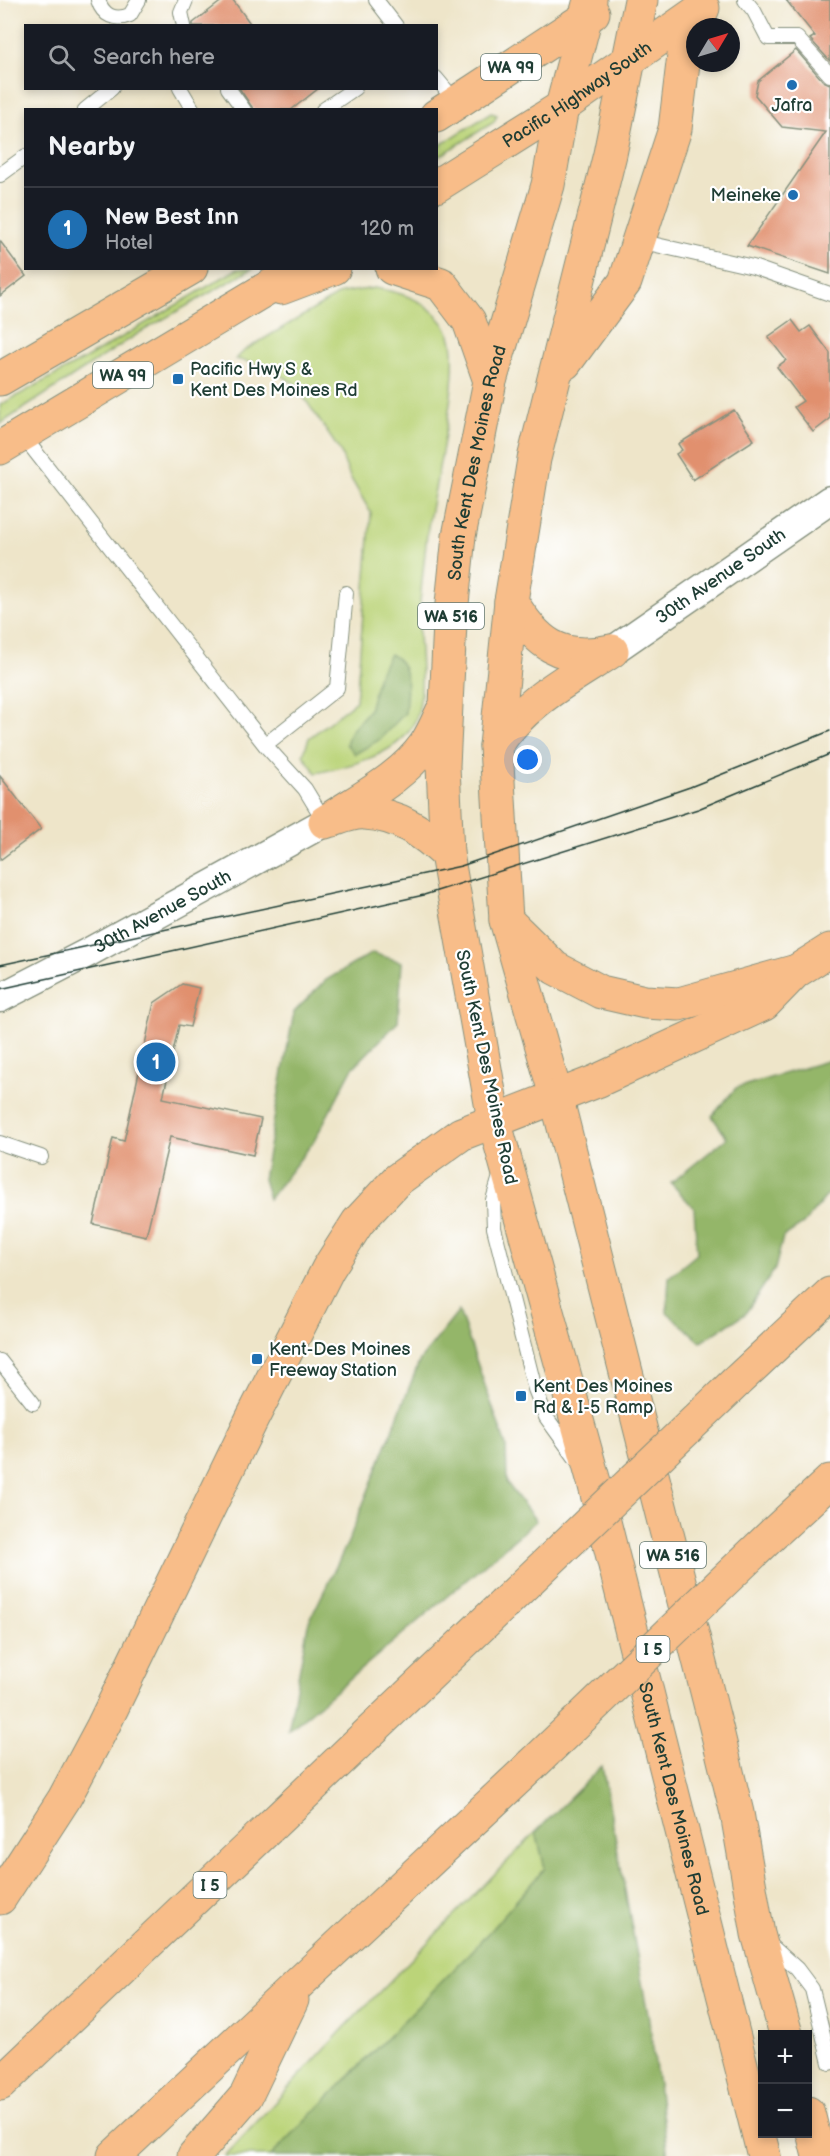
<!DOCTYPE html>
<meta charset="utf-8">
<style>
:root{--surface:#171b24;--page:#242831;--text:#f1f3f6;--muted:#9ea1a6;--line:#363941;--accent:#1f6fb2}
body{margin:0;font-family:"Balsamiq Sans",sans-serif;background:var(--page);color:var(--text)}
.controls{position:absolute;right:18px;bottom:18px;display:grid;overflow:hidden;border-radius:0px;box-shadow:0 3px 9px #0003}
.controls button{width:54px;height:54px;display:grid;place-items:center;padding:0;border:0;border-bottom:2px solid var(--line);background:var(--surface);color:var(--text);font:30px sans-serif}
.compass{position:absolute;left:686px;top:18px;width:54px;height:54px;border-radius:50%;background:var(--surface);box-shadow:0 3px 9px #0003;rotate:52deg}
.you{position:absolute;left:528px;top:760px;width:21px;height:21px;margin:-15px;border:4px solid #fff;border-radius:50%;background:#1a73e8;box-shadow:0 0 0 9px #1a73e833}
.badge{display:grid;place-items:center;width:39px;height:39px;border-radius:50%;background:var(--accent);color:#fff;font-size:20px;font-weight:700}
.pin{position:absolute;translate:-50% -50%;border:3px solid #fff;box-shadow:0 2px 6px #0006}
.list{margin:0;padding:0;list-style:none}
h2{display:flex;justify-content:space-between;align-items:center;height:78px;margin:0;padding:0 24px;font-size:26px}
h2 small{font-size:20px;font-weight:400;color:var(--muted)}
.list li{display:grid;grid-template-columns:39px 1fr auto;gap:18px;align-items:center;box-sizing:border-box;height:84px;padding:0 24px;border-top:2px solid var(--line)}
.list b{display:block;font-size:22px;white-space:nowrap}
.list p{margin:0;font-size:20px;white-space:nowrap;color:var(--muted)}
.list em{font-size:20px;font-style:normal;color:var(--muted)}
.icon{flex:none;width:33px;height:33px;fill:none;stroke:currentColor;stroke-width:2;stroke-linecap:round;stroke-linejoin:round}
.map{position:relative;flex:none;width:830px;height:2156px;overflow:hidden}
.search{position:absolute;background:var(--surface);box-shadow:0 3px 9px #0003;left:24px;top:24px;width:414px;height:66px;display:flex;align-items:center;gap:15px;box-sizing:border-box;padding:0 21px;border-radius:0px;color:var(--muted);font-size:22px}
.panel{position:absolute;background:var(--surface);box-shadow:0 3px 9px #0003;left:24px;top:108px;width:414px;height:162px;border-radius:0px}
.map>svg:first-child{display:block}
.green{fill:#bbd479;stroke:#6d8856;stroke-width:1.5}
.forest{fill:#94b669;stroke:#5a7a4e;stroke-width:1.5}
.building{fill:#e1906e}
.lines{fill:none;stroke-linecap:round;stroke-linejoin:round}
.lane-casing{stroke:#86917e;stroke-width:16}
.street-casing{stroke:#86917e;stroke-width:31}
.primary-casing{stroke:#86917e;stroke-width:35}
.highway-casing{stroke:#86917e;stroke-width:35}
.lane{stroke:#fff;stroke-width:14}
.street{stroke:#fff;stroke-width:28}
.primary{stroke:#f8bd89;stroke-width:33}
.highway{stroke:#f8bd89;stroke-width:33}
.tram{stroke:#1f3d34;stroke-width:1.5}
.highway-bridge-casing{stroke:#86917e;stroke-width:35;stroke-linecap:butt}
.highway-bridge{stroke:#f8bd89;stroke-width:33}
.poi-dot{fill:#1f6fb2;stroke:#fff;stroke-width:2}
.labels{text-anchor:middle;stroke-width:4.5;stroke-linejoin:round;paint-order:stroke}
.shield{fill:#fff;stroke:#627771;stroke-width:1.5}
.shield-label{font-size:16px;font-weight:bold;fill:#1f3d34}
.street-label{font-size:18px;fill:#1f3d34;stroke:#fff}
.poi-label{font-size:18px;fill:#1f3d34;stroke:#fff;text-anchor:start}
</style>
<div class="map">
<svg width="830" height="2156" viewBox="0 0 830 2156">
<rect width="100%" height="100%" fill="#fff"/>
<filter id="ink" filterUnits="userSpaceOnUse"><feTurbulence type="fractalNoise" baseFrequency=".0167" numOctaves="2"/><feDisplacementMap in="SourceGraphic" scale="12" xChannelSelector="R" yChannelSelector="G"/><feConvolveMatrix kernelMatrix="1 2 1 2 8 2 1 2 1" color-interpolation-filters="sRGB"/></filter>
<filter id="wash" filterUnits="userSpaceOnUse"><feTurbulence type="fractalNoise" baseFrequency=".008" numOctaves="4" result="noise"/><feDisplacementMap in="SourceGraphic" scale="24" xChannelSelector="R" yChannelSelector="G"/><feGaussianBlur stdDeviation="1.35" result="paint"/><feColorMatrix in="noise" values="0 0 0 0 0 0 0 0 0 0 0 0 0 0 0 0 0 1.4 0 .05"/><feComposite in="paint" operator="in"/></filter>
<g filter="url(#wash)">
<rect width="100%" height="100%" fill="#eee5c9"/>
<!-- green -->
<path class="green" d="M491,113l6,2 -3,7 -57,36v-11z
M237,269h15l-113,64 -139,91v-19l85,-46z
M375,288c31,5 59,15 74,45 16,33 -17,160 -22,201 -3,27 -6,54 -8,81 -2,33 10,84 -7,112 -18,29 -66,40 -96,46l-13,-18 6,-17 47,-37 15,-188 -21,-36 -10,-26 -45,-67 -28,-18 -31,-7 9,-9 96,-57z
M536,1832l9,36 -71,81 -203,207h-46l121,-130z"/>
<!-- forest -->
<path class="forest" d="M390,654c23,11 16,38 15,59l-26,27 -24,14 -9,-10 4,-12 19,-22 9,-34z
M372,953l30,9 -4,60 -46,47 -38,72 -45,58 -6,-20 31,-167 32,-32z
M830,1060v132l-27,32 -20,13 -8,32 -30,45 -44,28 -34,-30 2,-35 28,-23 -3,-46 -23,-25 56,-45 -15,-22 24,-28z
M459,1311l47,135 1,37 29,38 -248,210 20,-107 40,-82 72,-182z
M602,1766l47,254 19,136h-397l203,-207 71,-81 -9,-36z"/>
<g id="blocks">
<!-- building -->
<path class="building" d="M223,0h10l19,26h-59v-3z
M786,0h44v61l-20,-22 5,-3z
M796,50l27,31 7,3v190l-83,-28 79,-114 -44,-5 -27,-32 3,-14z
M239,88h80l-28,22h-37z
M0,241l26,35 -26,20z
M792,320l9,12 9,-6 20,27v66l-17,13 -19,-25 9,-6 -26,-34 9,-7 -18,-23z
M734,410l20,30 -61,40 -17,-26 6,-4 -4,-6z
M0,776l41,53 -41,31z
M182,984l17,4 -9,39 -11,-2 -16,73 98,21 -8,36 -83,-18 -24,99 -53,-12 20,-86 11,3 30,-138z"/>
</g>
</g>
<g filter="url(#ink)">
<use href="#blocks" fill-opacity="0" stroke="#86917e" stroke-width="1.5"/>
<g class="lines">
<!-- lane casing -->
<g class="lane-casing">
<path id="lane" d="M98,0c5,16 17,21 32,15l9,-15
M376,0l20,26
M745,0l9,11 14,27h29l33,37
M184,26l-3,-14 5,-12
M436,78l20,24
M180,88l13,22
M228,88l16,22
M85,110l27,-22
M323,110l32,-22
M0,175l26,-19
M639,241l114,26 77,27
M23,436l242,309 40,44 20,33
M265,745l72,-57 9,-95
M0,1143l41,14
M501,1173l-8,27 1,28 41,161 11,28 31,43
M0,1361l33,42
M767,1942l30,27 15,20 18,74"/>
</g>
<!-- street casing -->
<g class="street-casing">
<g id="street">
<path id="s1" d="M612,651l218,-151"/>
<path id="s2" d="M0,998l89,-46 236,-130"/>
</g>
</g>
<!-- primary casing -->
<g class="primary-casing">
<g id="primary">
<path d="M436,116l157,-103"/>
<path id="s3" d="M436,186l126,-79 138,-97"/>
<path d="M392,268l49,16 28,37 21,60"/>
<path d="M281,288l53,-20"/>
<path d="M565,363l60,-81 50,-153 10,-82 18,-39"/>
<path d="M0,379l191,-111"/>
<path d="M0,448l301,-180"/>
<path d="M511,601c25,42 49,61 99,50"/>
<path d="M496,746c26,-43 75,-68 116,-95"/>
<path d="M333,820c9,-3 22,-8 32,-7 33,2 58,19 82,41"/>
<path d="M325,822c34,-23 76,-43 100,-77 7,-10 12,-22 17,-33"/>
<path d="M556,1096l-50,-176 -10,-174 15,-145 23,-142 76,-305 31,-154"/>
<path id="s4" d="M494,1120l-47,-266 -4,-88 7,-143 9,-87 31,-155 58,-196 14,-78 28,-107"/>
</g>
</g>
<!-- highway casing -->
<g class="highway-casing">
<g id="highway">
<path d="M506,920l49,48 46,24 44,10 34,2 114,-32"/>
<path d="M556,1096l161,635 20,82 21,121 28,100"/>
<path id="s5" d="M494,1120l100,362 170,674"/>
<path d="M736,1382l94,-88"/>
<path d="M774,1533l56,-52"/>
<path d="M0,1898l64,-99 39,-73 148,-305 77,-152 30,-47 39,-42 64,-46 136,-53 167,-77 31,-32 35,-22"/>
<path d="M0,2084l503,-479"/>
<path d="M808,2113l11,43"/>
<path d="M114,2156l418,-391"/>
<path d="M194,2156l52,-60 46,-96"/>
</g>
</g>
<!-- lane -->
<use href="#lane" class="lane"/>
<!-- street -->
<use href="#street" class="street"/>
<!-- primary -->
<use href="#primary" class="primary"/>
<!-- highway -->
<use href="#highway" class="highway"/>
<!-- tram -->
<path class="tram" d="M0,965l461,-99 229,-79 140,-56
M0,989l424,-94 274,-86 132,-55"/>
<!-- highway-bridge casing -->
<g class="highway-bridge-casing">
<path id="highway-bridge" d="M503,1605l233,-223
M532,1765l242,-232"/>
</g>
<!-- highway-bridge -->
<use href="#highway-bridge" class="highway-bridge"/>
</g>
</g>
<!-- markers -->
<g class="poi-dot">
<circle cx="792" cy="85" r="6"/>
<circle cx="793" cy="195" r="6"/>
<rect x="172" y="373" width="12" height="12" rx="3"/>
<rect x="251" y="1353" width="12" height="12" rx="3"/>
<rect x="515" y="1390" width="12" height="12" rx="3"/>
</g>
<g class="labels">
<!-- shield labels -->
<g class="shield">
<rect x="481" y="54" width="60" height="26" rx="4.5"/>
<rect x="93" y="362" width="60" height="26" rx="4.5"/>
<rect x="418" y="603" width="66" height="26" rx="4.5"/>
<rect x="640" y="1542" width="66" height="26" rx="4.5"/>
<rect x="636.5" y="1636" width="33" height="26" rx="4.5"/>
<rect x="193.5" y="1872" width="33" height="26" rx="4.5"/>
</g>
<g class="shield-label">
<text x="511" y="73">WA 99</text>
<text x="123" y="381">WA 99</text>
<text x="451" y="622">WA 516</text>
<text x="673" y="1561">WA 516</text>
<text x="653" y="1655">I 5</text>
<text x="210" y="1891">I 5</text>
</g>
<!-- street labels -->
<g class="street-label">
<text dy="6" stroke="none"><textPath href="#s3" startOffset="168">Pacific Highway South</textPath></text>
<text dy="6" stroke="none"><textPath href="#s4" startOffset="664">South Kent Des Moines Road</textPath></text>
<text dy="6" stroke="none"><textPath href="#s1" startOffset="132">30th Avenue South</textPath></text>
<text dy="6" stroke="none"><textPath href="#s2" startOffset="184">30th Avenue South</textPath></text>
<text transform="translate(487 1067) rotate(78)" y="6">South Kent Des Moines Road</text>
<text dy="6" stroke="none"><textPath href="#s5" startOffset="702">South Kent Des Moines Road</textPath></text>
</g>
<!-- poi labels -->
<g class="poi-label">
<text x="792" y="111" text-anchor="middle">Jafra</text>
<text x="781" y="201" text-anchor="end">Meineke</text>
<text x="190" y="375">Pacific Hwy S &amp;<tspan x="190" dy="21">Kent Des Moines Rd</tspan></text>
<text x="269" y="1355">Kent-Des Moines<tspan x="269" dy="21">Freeway Station</tspan></text>
<text x="533" y="1392">Kent Des Moines<tspan x="533" dy="21">Rd &amp; I-5 Ramp</tspan></text>
</g>
</g>
</svg>
<div class="controls">
<button>+</button>
<button>−</button>
</div>
<svg class="compass" viewBox="-18 -18 36 36"><path d="M0-13l5 13h-10z" fill="#e53935"/><path d="M0 13l5-13h-10z" fill="#9ea1a6"/></svg>
<div class="you"></div>
<div class="pin badge" style="left:156px;top:1062px">1</div>
<div class="search"><svg class="icon" aria-label="search" viewBox="0 0 24 24"><circle cx="10" cy="10" r="6"/><path d="M15 15l6 6"/></svg>Search here</div>
<section class="panel">
<h2>Nearby<small></small></h2>
<ul class="list">
<li><span class="badge">1</span><div><b>New Best Inn</b><p>Hotel</p></div><em>120 m</em></li>
</ul>
</section>
</div>
